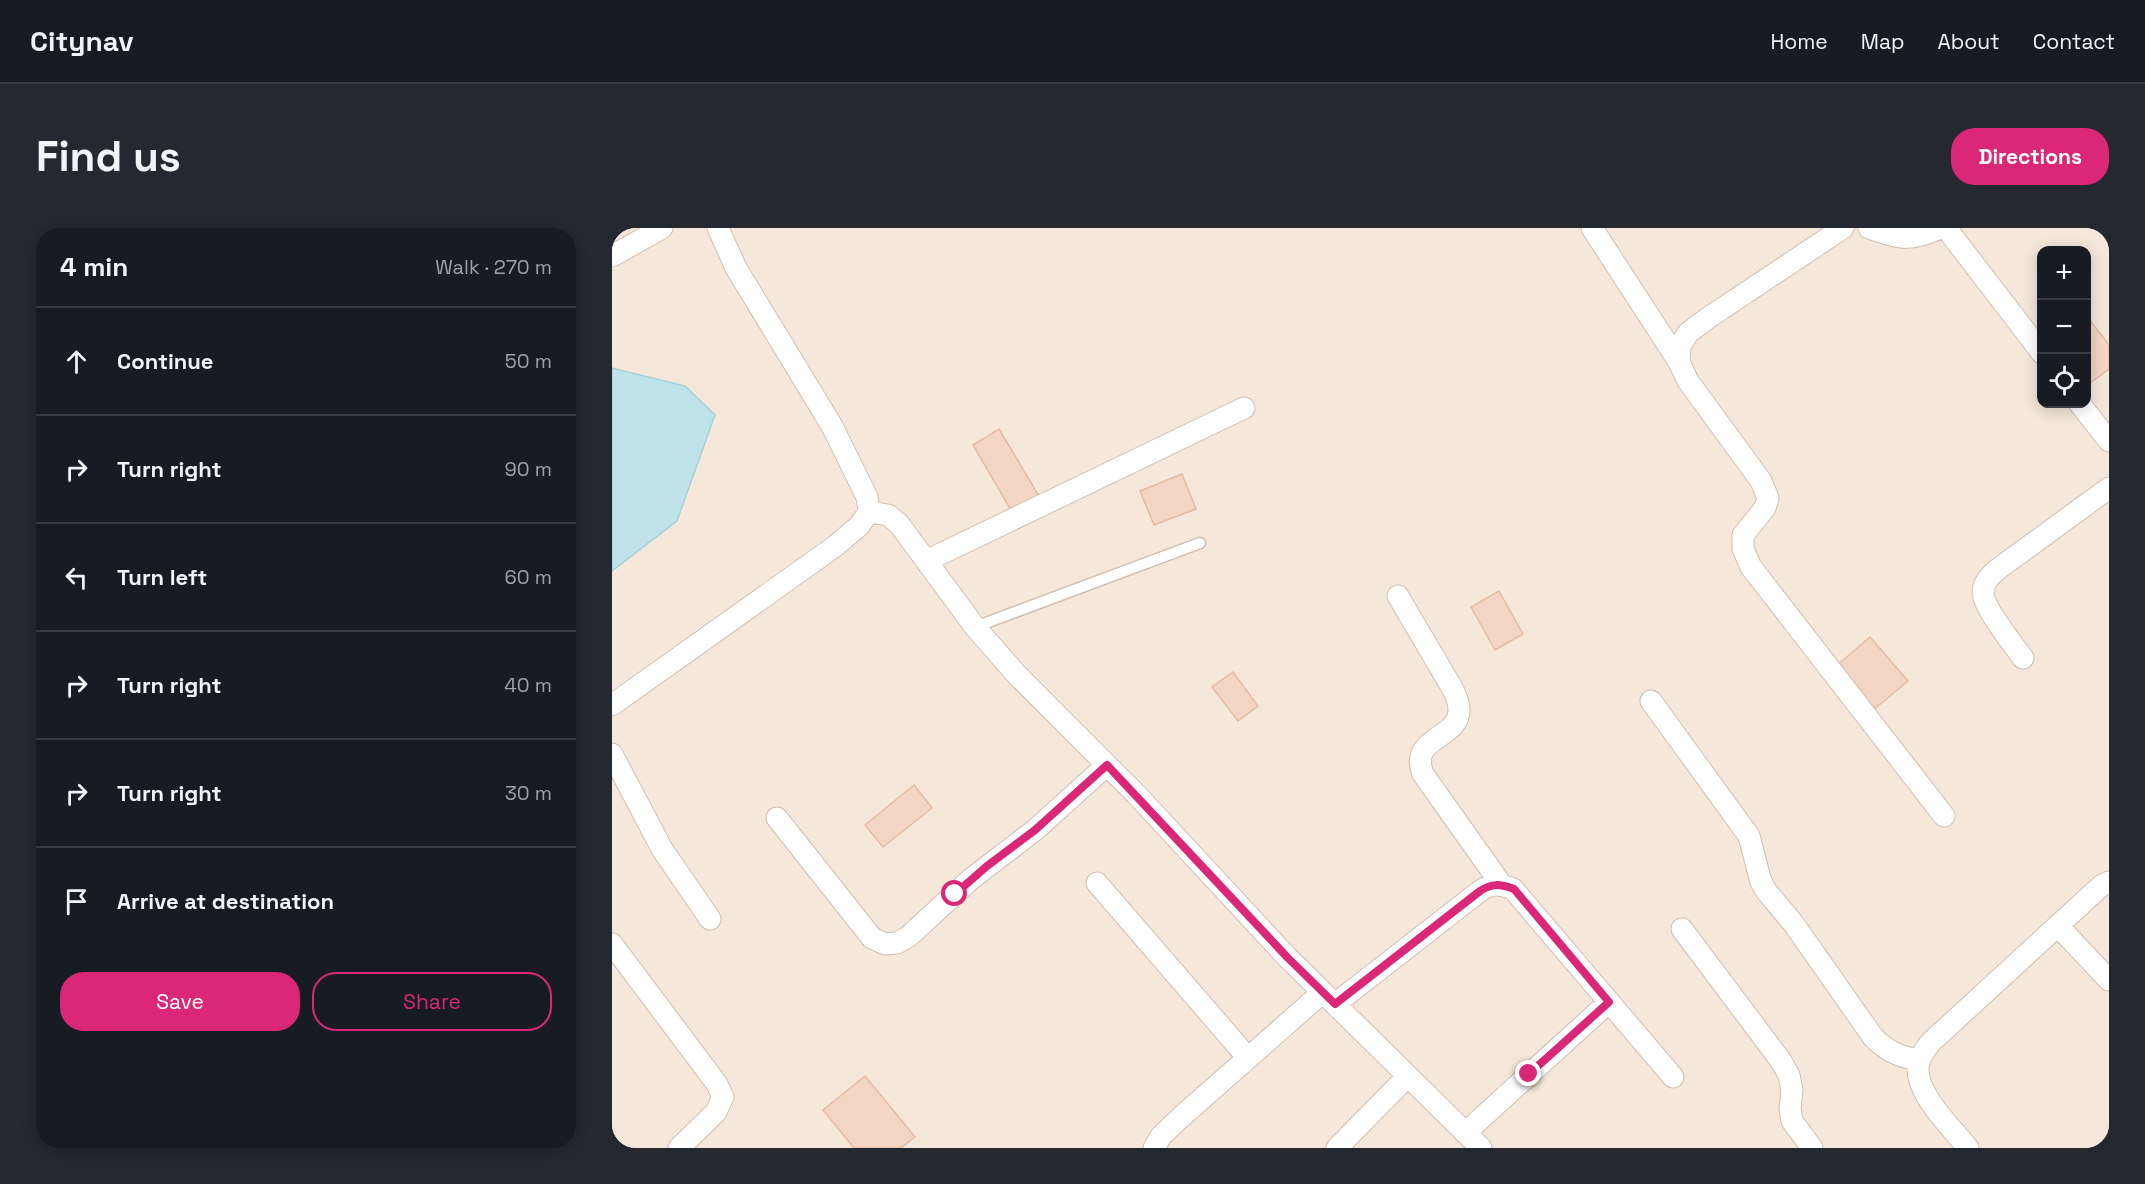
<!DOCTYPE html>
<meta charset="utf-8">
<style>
:root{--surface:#171b24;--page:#242831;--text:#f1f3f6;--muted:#9ea1a6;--line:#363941;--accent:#db2777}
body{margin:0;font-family:"Space Grotesk",sans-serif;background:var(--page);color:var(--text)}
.controls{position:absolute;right:18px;top:18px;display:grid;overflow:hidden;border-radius:12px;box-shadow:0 3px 15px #0003}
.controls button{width:54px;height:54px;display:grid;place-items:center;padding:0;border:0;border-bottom:2px solid var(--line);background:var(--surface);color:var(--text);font:30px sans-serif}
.stop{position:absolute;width:18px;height:18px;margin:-14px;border:4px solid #db2777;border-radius:50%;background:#fff}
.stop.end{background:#db2777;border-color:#fff;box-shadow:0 2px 6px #0008}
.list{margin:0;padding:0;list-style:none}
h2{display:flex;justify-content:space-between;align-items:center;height:78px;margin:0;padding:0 24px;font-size:26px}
h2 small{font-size:20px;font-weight:400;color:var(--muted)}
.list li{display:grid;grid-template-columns:39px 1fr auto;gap:18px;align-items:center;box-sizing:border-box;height:108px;padding:0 24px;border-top:2px solid var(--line)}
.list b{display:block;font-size:22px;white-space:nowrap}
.list em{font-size:20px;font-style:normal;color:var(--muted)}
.actions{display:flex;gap:12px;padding:18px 24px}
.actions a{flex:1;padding:14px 0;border:2px solid var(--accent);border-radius:24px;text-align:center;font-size:21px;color:var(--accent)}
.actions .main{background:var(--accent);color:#fff}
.icon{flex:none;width:33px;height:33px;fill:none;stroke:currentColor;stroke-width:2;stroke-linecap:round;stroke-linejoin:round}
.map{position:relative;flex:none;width:1497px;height:920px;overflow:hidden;border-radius:24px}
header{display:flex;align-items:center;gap:36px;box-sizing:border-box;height:84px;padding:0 30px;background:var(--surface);border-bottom:2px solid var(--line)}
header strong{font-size:28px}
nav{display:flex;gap:33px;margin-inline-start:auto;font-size:21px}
.intro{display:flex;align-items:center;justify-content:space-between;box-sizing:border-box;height:144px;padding:0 36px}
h1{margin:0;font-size:42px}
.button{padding:15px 27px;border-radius:24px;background:var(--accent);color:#fff;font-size:21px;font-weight:700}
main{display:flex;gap:36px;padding:0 36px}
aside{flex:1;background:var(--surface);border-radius:24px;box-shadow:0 3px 15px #0003}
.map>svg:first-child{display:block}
.residential{fill:#f5e8da;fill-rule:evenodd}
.water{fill:#bfe3e8;stroke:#a5d3da;stroke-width:1.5}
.building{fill:#f3d5c3;stroke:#e6bba3;stroke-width:1.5}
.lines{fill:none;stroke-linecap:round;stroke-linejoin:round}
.service-casing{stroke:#d1beb0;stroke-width:13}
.minor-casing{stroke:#d1beb0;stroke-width:23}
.service{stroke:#fff;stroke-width:10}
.minor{stroke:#fff;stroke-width:21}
.route{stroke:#db2777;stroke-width:8}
</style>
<header>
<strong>Citynav</strong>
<nav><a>Home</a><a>Map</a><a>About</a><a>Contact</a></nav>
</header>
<div class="intro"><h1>Find us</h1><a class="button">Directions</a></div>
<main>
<aside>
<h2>4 min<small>Walk · 270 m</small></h2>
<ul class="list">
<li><svg class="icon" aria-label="ahead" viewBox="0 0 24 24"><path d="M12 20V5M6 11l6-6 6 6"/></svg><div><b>Continue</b></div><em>50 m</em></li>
<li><svg class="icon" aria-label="right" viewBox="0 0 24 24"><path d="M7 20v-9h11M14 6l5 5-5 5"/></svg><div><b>Turn right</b></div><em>90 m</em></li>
<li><svg class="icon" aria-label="left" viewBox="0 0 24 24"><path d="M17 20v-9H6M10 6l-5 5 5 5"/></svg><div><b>Turn left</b></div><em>60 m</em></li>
<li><svg class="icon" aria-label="right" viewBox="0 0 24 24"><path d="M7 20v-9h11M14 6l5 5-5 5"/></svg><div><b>Turn right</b></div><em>40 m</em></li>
<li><svg class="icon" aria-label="right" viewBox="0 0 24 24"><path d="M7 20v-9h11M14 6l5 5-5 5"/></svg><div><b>Turn right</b></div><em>30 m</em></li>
<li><svg class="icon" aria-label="arrive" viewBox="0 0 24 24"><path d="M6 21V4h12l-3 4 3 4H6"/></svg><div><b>Arrive at destination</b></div></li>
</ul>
<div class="actions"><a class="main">Save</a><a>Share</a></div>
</aside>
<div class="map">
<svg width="1497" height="920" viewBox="0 0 1497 920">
<rect width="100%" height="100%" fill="#fdf6ec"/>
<!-- residential -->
<path class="residential" d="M0,0h1497v920h-1497zM1430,22h44v154h-44z"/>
<!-- water -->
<path class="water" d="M0,140l73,18 30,29 -38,106 -65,50z"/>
<!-- building -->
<path class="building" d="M1477,91l20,26v24l-23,17v-65z
M387,201l40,67 -27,16 -39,-67z
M570,246l14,35 -42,16 -14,-34z
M887,363l24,43 -28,16 -24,-43z
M1258,409l38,44 -36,30 -38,-43z
M621,444l25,34 -20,15 -26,-34z
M302,557l18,23 -49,39 -18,-22z
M253,848l50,61 -14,11h-47l-31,-38z"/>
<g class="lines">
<!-- service casing -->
<g class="service-casing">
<path id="service" d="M363,399l225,-84"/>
</g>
<!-- minor casing -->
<g class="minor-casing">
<path id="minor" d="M980,0l87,134
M1231,0l-135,90 -20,15 -8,13 -1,16 9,19 73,100 7,17 -3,10 -22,27v14l8,18 193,249
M1257,0c30,11 41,14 71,0
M1334,0l96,125
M0,28l50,-28
M1468,176l29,37
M257,284l19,3 11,9 76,103 43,49 118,118 152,164 193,190
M314,333l318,-153
M786,368l53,90c4,7 8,15 8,23 1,31 -51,27 -36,65l78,110
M1411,430c-9,-12 -40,-52 -40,-65 0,-11 8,-18 15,-24l111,-81
M1039,473l98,135 12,46 6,10 26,31 80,114c14,14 26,20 46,23
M0,477l222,-158 25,-21 10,-14 -2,-15 -35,-71 -96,-158 -18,-40
M0,526l50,95 48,70
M165,590l95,120 13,6 12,-1 11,-6 63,-58 64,-49 72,-65
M485,655l151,175
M1446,698l51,54
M1070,701l99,132 8,14 3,15 -2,19 2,12 20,27
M0,716l105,140 6,13 -7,15 -37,36
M723,776l145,-113c12,-8 20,-7 33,-2l160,188
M853,905l144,-131
M542,920l7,-12 20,-19 142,-125
M725,920l71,-72
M1356,920c-16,-20 -60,-61 -48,-89 2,-6 7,-11 10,-16l171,-157 8,-4"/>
</g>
<!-- service -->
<use href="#service" class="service"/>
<!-- minor -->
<use href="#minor" class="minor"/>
</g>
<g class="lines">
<!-- route -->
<path class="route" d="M343,666l32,-28 48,-36 72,-65 181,193 47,46 145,-113c12,-8 20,-7 34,-2l95,113 -80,72"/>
</g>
</svg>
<div class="controls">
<button>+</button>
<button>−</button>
<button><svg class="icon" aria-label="locate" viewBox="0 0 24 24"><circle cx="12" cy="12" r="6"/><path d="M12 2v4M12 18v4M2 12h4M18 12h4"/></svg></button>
</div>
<div class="stop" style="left:343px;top:666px"></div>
<div class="stop end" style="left:917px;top:846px"></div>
</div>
</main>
